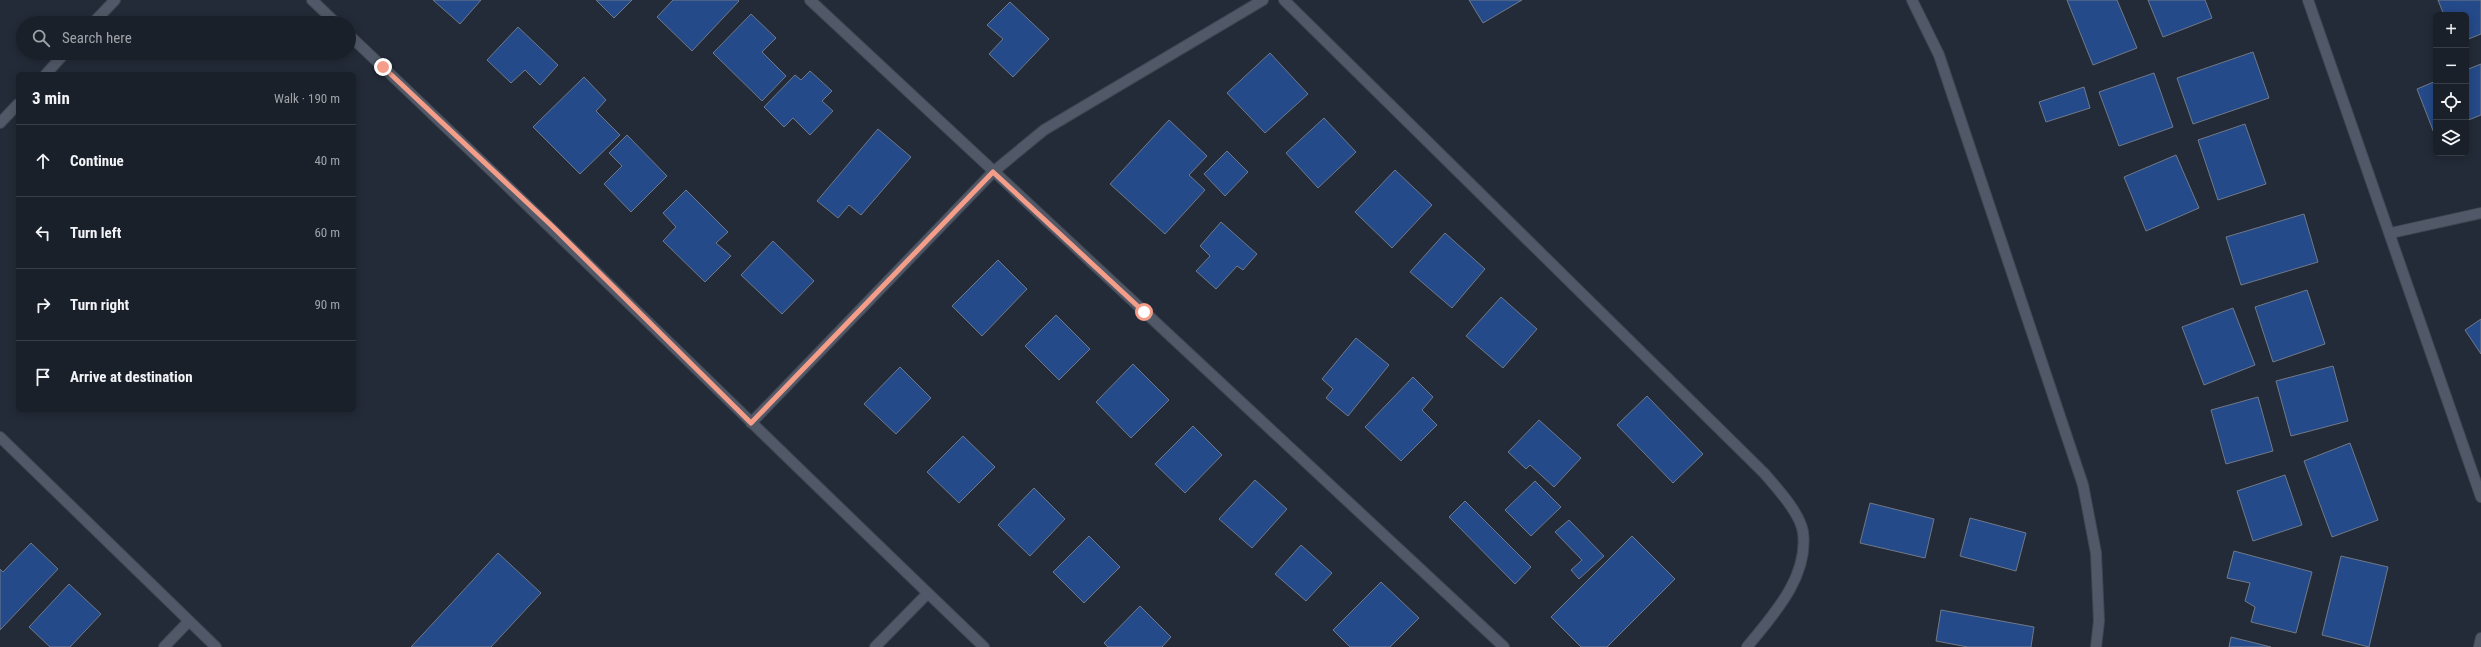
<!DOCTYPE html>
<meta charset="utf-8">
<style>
:root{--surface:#1a202a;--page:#272d36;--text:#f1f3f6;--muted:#9fa3a8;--line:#383e47}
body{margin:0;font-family:"Roboto Condensed",sans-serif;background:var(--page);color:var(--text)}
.controls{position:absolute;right:12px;top:12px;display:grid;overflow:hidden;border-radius:6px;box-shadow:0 2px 10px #0003}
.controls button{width:36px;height:36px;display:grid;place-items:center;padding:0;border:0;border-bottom:1px solid var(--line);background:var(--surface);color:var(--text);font:20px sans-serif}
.stop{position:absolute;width:12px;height:12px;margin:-9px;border:3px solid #f49e8a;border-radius:50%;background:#fff}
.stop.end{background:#f49e8a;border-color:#fff;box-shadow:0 1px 4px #0008}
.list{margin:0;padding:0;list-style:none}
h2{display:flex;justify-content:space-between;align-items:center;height:52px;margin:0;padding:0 16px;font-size:17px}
h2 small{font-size:13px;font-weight:400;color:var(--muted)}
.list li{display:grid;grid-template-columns:26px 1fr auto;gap:12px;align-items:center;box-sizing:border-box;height:72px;padding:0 16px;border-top:1px solid var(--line)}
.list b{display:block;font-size:15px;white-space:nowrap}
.list em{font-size:13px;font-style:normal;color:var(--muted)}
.icon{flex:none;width:22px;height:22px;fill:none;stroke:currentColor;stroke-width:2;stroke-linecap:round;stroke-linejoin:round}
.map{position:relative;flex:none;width:2481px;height:647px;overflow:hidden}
.search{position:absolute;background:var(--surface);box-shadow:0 2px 10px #0003;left:16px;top:16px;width:340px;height:44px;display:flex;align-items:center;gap:10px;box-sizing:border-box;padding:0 14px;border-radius:22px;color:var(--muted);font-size:15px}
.panel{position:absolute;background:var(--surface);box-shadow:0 2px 10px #0003;left:16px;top:72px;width:340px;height:340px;border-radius:6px}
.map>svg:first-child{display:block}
.building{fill:#254a89;stroke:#707989}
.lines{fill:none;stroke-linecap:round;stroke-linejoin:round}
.minor-casing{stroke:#404752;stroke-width:12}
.minor{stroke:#515968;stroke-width:10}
.route{stroke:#f49e8a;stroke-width:5}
</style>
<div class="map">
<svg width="2481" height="647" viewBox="0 0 2481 647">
<rect width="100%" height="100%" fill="#232b38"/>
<!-- building -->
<path class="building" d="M433,0h48l-21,24z
M596,0h36l-18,18z
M673,0h65l1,1 -47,50 -35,-34z
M1469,0h53l-39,23z
M2067,0h50l20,48 -44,17z
M2148,0h57l7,18 -49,19z
M2438,0h43v34l-15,6v-25h-22z
M1010,2l39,37 -36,38 -24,-23 14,-15 -16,-14z
M751,14l25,24 -14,14 24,24 -24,25 -49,-48z
M518,27l40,38 -18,20 -15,-15 -14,13 -24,-23z
M2253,52l16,46 -76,26 -16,-46z
M1270,53l38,41 -43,39 -38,-40z
M2481,64v51l-15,6v-51z
M810,71l22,20 -10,10 11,10 -23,24 -17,-17 -9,9 -20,-20 31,-32 6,5z
M2154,73l19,54 -54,19 -20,-54z
M584,77l22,23 -10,11 24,24 -40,39 -47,-47z
M2436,81v51l-2,1 -17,-44z
M2084,87l6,21 -44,14 -7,-20z
M1324,118l32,34 -38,36 -32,-35z
M1169,120l38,36 -18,19 16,15 -40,44 -55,-50z
M2245,124l21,60 -48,16 -20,-60z
M878,129l33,28 -50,58 -12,-10 -11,13 -21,-17z
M627,135l40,41 -36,36 -27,-28 18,-18 -13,-13z
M1227,151l21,21 -23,24 -21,-22z
M2176,155l23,53 -53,23 -22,-54z
M1395,170l37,35 -40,43 -37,-36z
M686,190l42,42 -12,11 15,13 -26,26 -42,-41 13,-14 -13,-14z
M2304,214l14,48 -77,23 -15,-48z
M1221,222l36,32 -14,16 -6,-4 -21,23 -20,-18 14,-15 -10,-10z
M1445,233l40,36 -33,39 -42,-36z
M773,241l41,40 -32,33 -41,-39z
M998,260l29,29 -45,47 -30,-30z
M2307,290l18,54 -52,18 -18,-55z
M1501,297l36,32 -34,39 -37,-32z
M2233,308l22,57 -51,20 -22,-58z
M1056,315l34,34 -31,31 -34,-34z
M2481,319v35l-16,-24z
M1356,338l33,27 -41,51 -22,-18 7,-9 -11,-10z
M1133,364l36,36 -38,38 -35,-36z
M2333,366l15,55 -57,15 -15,-55z
M900,367l31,31 -35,36 -32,-30z
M1413,377l20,20 -11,13 15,15 -36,36 -36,-34z
M1647,396l56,58 -30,29 -56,-58z
M2258,397l15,54 -47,13 -15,-54z
M1539,420l42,38 -27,29 -24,-22 -4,4 -18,-17z
M1193,426l29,29 -37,38 -30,-29z
M963,436l32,31 -36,36 -32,-31z
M2350,443l28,77 -46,17 -28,-76z
M2285,475l17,50 -49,16 -16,-50z
M1255,480l32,29 -35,39 -33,-29z
M1535,481l26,26 -30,29 -26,-26z
M1034,488l31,31 -35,37 -32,-31z
M1465,501l66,66 -16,17 -66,-67z
M1870,503l64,16 -9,39 -65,-15z
M1970,518l56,15 -10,38 -56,-15z
M1569,520l35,36 -25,23 -8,-9 11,-10 -27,-28z
M1089,536l31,31 -36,36 -31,-31z
M1632,536l43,43 -68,68h-26l-30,-30z
M31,543l27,26 -58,61v-61l3,3z
M1301,545l31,28 -26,28 -31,-27z
M2234,551l78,21 -16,61 -45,-11 4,-15 -10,-6 5,-18 -23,-5z
M498,553l43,40 -50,54h-80z
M2341,556l47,11 -19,80 -47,-12z
M1381,582l38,36 -29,29h-40l-17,-17z
M69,584l32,30 -31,33h-20l-21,-20z
M1140,606l31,31 -9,10h-54l-4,-4z
M1941,610l93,17 -3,20h-63l-32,-6z
M2231,637l40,10h-42z"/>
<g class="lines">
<!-- minor casing -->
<g class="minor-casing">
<path id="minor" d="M312,0l24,23
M810,0l694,647
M1284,0l480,473c13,15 36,40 39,59 6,45 -30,83 -56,115
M1912,0l27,55 144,430 13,68 3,68 -3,26
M2308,0l173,497
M93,23l22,-23
M349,35c214,202 423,409 635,612
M46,74l19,-21
M0,123l18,-19
M2391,233l90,-20
M751,423l242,-251 51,-42 219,-130
M0,437l216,210
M164,647l25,-26
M875,647l53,-54
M2479,647l2,-9"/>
</g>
<!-- minor -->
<use href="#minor" class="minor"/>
</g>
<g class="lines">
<!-- route -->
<path class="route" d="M383,67l169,159 199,197 242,-251 151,140"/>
</g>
</svg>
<div class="controls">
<button>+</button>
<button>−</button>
<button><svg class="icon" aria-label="locate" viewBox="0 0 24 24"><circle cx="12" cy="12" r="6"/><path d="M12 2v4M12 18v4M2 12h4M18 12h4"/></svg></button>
<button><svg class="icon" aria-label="layers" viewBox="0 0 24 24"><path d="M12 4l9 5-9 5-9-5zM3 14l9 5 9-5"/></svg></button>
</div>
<div class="stop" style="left:1144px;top:312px"></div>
<div class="stop end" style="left:383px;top:67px"></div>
<div class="search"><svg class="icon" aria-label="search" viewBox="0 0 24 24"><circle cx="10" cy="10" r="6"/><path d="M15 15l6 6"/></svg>Search here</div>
<section class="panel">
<h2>3 min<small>Walk · 190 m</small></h2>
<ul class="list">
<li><svg class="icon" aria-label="ahead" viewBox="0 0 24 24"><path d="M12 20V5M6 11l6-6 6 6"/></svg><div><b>Continue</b></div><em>40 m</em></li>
<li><svg class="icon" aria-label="left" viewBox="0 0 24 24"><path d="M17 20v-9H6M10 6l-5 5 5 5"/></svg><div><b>Turn left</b></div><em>60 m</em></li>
<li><svg class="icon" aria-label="right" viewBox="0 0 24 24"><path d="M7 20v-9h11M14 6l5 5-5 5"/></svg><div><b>Turn right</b></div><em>90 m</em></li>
<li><svg class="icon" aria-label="arrive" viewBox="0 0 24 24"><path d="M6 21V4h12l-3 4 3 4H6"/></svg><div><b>Arrive at destination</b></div></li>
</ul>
</section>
</div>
